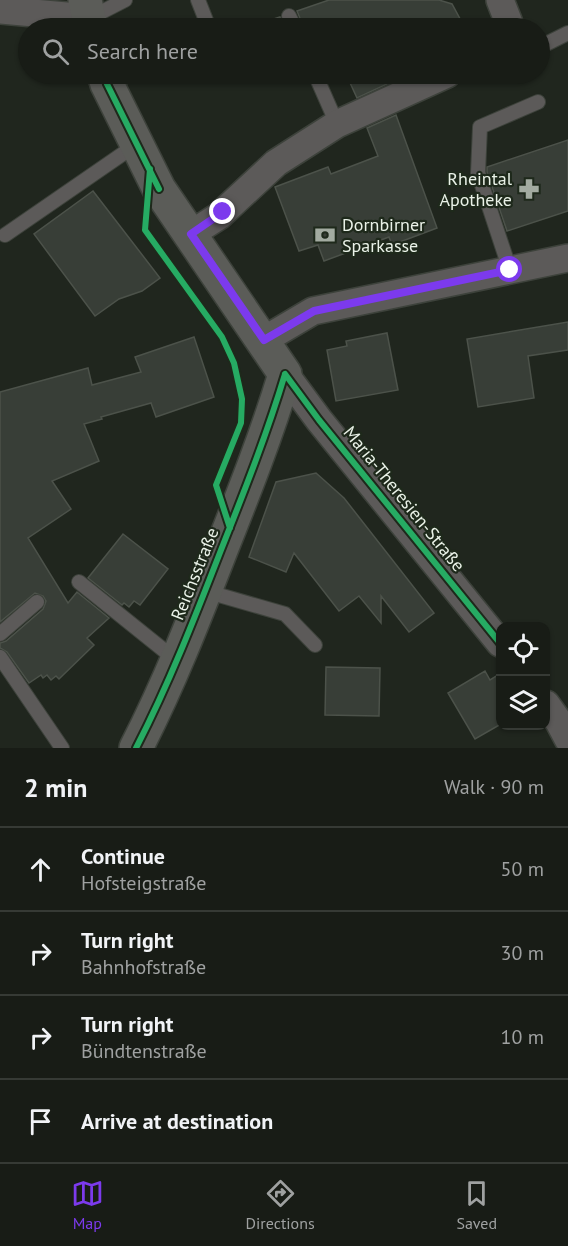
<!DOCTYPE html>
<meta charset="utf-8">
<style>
:root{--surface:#181c16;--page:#21251f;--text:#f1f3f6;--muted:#9fa1a1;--line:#363a35;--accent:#7c3aed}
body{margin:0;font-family:"PT Sans",sans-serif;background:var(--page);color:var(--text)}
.controls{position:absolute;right:18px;bottom:18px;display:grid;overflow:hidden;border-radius:12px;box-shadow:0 2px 4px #0004}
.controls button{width:54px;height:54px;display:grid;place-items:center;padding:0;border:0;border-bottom:2px solid var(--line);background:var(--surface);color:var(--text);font:30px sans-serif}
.stop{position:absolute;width:18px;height:18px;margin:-14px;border:4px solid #7c3aed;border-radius:50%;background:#fff}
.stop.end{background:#7c3aed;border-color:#fff;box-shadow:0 2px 6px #0008}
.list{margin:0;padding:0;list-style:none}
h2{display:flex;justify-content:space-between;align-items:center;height:78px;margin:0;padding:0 24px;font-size:26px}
h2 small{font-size:20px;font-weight:400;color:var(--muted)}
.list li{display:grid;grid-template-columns:39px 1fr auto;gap:18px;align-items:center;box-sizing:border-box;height:84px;padding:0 24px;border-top:2px solid var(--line)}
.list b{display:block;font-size:22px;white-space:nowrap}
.list p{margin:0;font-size:20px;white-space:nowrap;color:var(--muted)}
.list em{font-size:20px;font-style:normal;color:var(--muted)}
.icon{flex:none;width:33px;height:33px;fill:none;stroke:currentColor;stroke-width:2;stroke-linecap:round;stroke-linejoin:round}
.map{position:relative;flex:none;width:568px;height:748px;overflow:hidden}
.search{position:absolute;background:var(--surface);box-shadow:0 2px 4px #0004;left:18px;right:18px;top:18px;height:66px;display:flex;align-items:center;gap:15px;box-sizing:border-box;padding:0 21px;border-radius:33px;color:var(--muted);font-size:22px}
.sheet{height:414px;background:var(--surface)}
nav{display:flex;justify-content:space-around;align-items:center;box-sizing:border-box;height:84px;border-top:2px solid var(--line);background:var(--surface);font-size:16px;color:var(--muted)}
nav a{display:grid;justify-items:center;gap:3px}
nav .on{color:var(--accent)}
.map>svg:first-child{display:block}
.building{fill:#383e37;stroke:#4c524a;stroke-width:1.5}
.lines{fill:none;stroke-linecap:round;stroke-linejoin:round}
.service-casing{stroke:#3d423b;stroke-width:16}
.minor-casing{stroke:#3d423b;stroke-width:30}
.primary-casing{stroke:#3d423b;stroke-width:36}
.service{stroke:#5c5a59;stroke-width:14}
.minor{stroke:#5c5a59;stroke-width:27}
.primary{stroke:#5b5c58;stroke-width:33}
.cycleway-casing{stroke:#1e291b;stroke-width:10}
.cycleway{stroke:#26ab63;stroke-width:6}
.route{stroke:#7c3aed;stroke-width:8}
.labels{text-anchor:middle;stroke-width:4.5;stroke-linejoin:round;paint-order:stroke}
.poi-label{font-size:18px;fill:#eaf2e8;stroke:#1e291b;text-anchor:end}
.street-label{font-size:18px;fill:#eaf2e8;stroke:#1e291b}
</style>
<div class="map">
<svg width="568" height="748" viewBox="0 0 568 748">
<rect width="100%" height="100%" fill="#20261e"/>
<!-- building -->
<path class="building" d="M329,0h110l13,4 13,24h-161l-7,-17z
M280,17l5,11h-26l-1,-4z
M346,74h52l2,4 -43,20z
M396,115l41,113 -45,17 -3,-8 -65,24 -6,-16 -19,6 -24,-64 53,-20 3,7 47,-18 -11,-28z
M568,140v71l-61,20 -20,-59v-5z
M93,191l67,87 -18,13 -23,8 -24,17 -61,-82z
M568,322v28l-40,6 6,42 -56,9 -11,-68z
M387,333l11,57 -62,11 -9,-51 20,-4 -1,-5z
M194,337l20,60 -58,20 -5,-14 -50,14 1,2 -18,5 15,37 -47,20 19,28 -43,29 40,65 9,-11 32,26 -22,20 7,7 -35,34 -3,-3 -5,4 -4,-5 -4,3 -2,-3 -12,8 -22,-31 -7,-4v-5l6,-2 37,-32 3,-8 -3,-5 -8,-3 -35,29v-230l88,-24 4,17 49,-13 -6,-15z
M316,473l28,25 90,115 -25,19 -28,-36v27l-22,-27 -20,15 -45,-58 -8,19 -37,-15 27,-75z
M123,534l45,35 -28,36 -6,-4 -5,6 -5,-4 -2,2 -34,-27z
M326,667l54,1 -1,48 -54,-1z
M485,671l5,9 11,-7v51l-26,15 -27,-46z"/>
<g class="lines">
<!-- service casing -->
<g class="service-casing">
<path id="service" d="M198,0l11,28
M289,16l6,12
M90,18l35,-18
M540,47l28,-14
M315,74l22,50
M107,84l25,-10
M5,235l132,-91
M510,270l-32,-97 2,-46 58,-25
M79,582l97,78
M205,591l80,23 30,31
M0,634l37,-32
M0,657l62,91"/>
</g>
<!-- minor casing -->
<g class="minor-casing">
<path id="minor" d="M500,0l9,23 -2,5
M0,10l89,8
M191,234l28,-18 57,-53 61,-39 110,-50
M264,340l49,-29 255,-53
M285,374l34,46 181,223
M546,704l13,18 9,17"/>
</g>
<!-- primary casing -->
<g class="primary-casing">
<path id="primary" d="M85,0l6,28
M104,74l3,10 52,105 126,185c-18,60 -41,118 -64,176 -26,67 -52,134 -85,198"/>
</g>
<!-- service -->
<use href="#service" class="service"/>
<!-- minor -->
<use href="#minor" class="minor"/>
<!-- primary -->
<use href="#primary" class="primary"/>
<!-- cycleway casing -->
<g class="cycleway-casing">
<path id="cycleway" d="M104,74l3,10 52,105
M150,169l-5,61 77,107 12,26 8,36 -1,24 -25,62 14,43
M285,374l34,46 181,223
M136,748c33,-64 59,-131 85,-198 23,-58 46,-116 64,-176"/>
</g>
<!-- cycleway -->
<use href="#cycleway" class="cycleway"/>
</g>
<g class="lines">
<!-- route -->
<path class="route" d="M223,212l-32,22 73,106 50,-29 196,-41"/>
</g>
<!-- icons -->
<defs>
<g id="pharmacy-bare" transform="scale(1.62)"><path d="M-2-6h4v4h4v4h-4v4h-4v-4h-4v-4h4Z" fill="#a3aba1" stroke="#1e291b" stroke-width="2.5" paint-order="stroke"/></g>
<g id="bank-bare" transform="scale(1.62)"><path d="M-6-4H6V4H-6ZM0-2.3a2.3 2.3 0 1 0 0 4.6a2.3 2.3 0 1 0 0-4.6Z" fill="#a3aba1" stroke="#1e291b" stroke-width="2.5" paint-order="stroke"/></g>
</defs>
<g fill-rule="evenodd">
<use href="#pharmacy-bare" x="529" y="189"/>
<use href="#bank-bare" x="325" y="235"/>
</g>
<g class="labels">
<!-- poi labels -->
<g class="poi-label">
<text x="512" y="185">Rheintal<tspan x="512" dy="21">Apotheke</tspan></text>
<text x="342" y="231" text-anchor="start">Dornbirner<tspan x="342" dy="21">Sparkasse</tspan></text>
</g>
<!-- street labels -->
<g class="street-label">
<text transform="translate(404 499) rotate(51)" y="6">Maria-Theresien-Straße</text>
<text transform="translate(195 574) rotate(-68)" y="6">Reichsstraße</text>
</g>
</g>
</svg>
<div class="controls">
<button><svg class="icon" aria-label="locate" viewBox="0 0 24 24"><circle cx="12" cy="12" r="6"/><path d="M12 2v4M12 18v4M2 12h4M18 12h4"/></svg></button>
<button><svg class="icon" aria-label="layers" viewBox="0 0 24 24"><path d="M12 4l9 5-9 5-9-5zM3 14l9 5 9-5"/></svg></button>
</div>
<div class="stop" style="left:510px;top:270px"></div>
<div class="stop end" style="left:223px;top:212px"></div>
<div class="search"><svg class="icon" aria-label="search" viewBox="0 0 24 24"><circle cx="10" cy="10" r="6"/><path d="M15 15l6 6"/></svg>Search here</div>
</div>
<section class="sheet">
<h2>2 min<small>Walk · 90 m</small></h2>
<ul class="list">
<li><svg class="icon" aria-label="ahead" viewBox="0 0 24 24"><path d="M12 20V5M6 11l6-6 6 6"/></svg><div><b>Continue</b><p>Hofsteigstraße</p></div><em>50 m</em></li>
<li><svg class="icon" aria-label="right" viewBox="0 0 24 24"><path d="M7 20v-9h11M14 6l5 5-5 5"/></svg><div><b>Turn right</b><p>Bahnhofstraße</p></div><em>30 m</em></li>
<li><svg class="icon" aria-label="right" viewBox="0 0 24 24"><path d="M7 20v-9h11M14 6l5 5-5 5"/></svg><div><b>Turn right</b><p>Bündtenstraße</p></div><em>10 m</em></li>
<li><svg class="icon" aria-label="arrive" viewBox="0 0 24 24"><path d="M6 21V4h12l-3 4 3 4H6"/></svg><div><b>Arrive at destination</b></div></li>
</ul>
</section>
<nav>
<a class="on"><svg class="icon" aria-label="map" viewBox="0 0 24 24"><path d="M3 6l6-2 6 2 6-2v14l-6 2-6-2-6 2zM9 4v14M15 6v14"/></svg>Map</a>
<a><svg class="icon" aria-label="directions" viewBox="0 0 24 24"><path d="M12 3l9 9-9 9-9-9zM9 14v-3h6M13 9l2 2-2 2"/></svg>Directions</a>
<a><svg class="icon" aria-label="saved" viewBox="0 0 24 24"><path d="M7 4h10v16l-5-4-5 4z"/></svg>Saved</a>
</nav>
